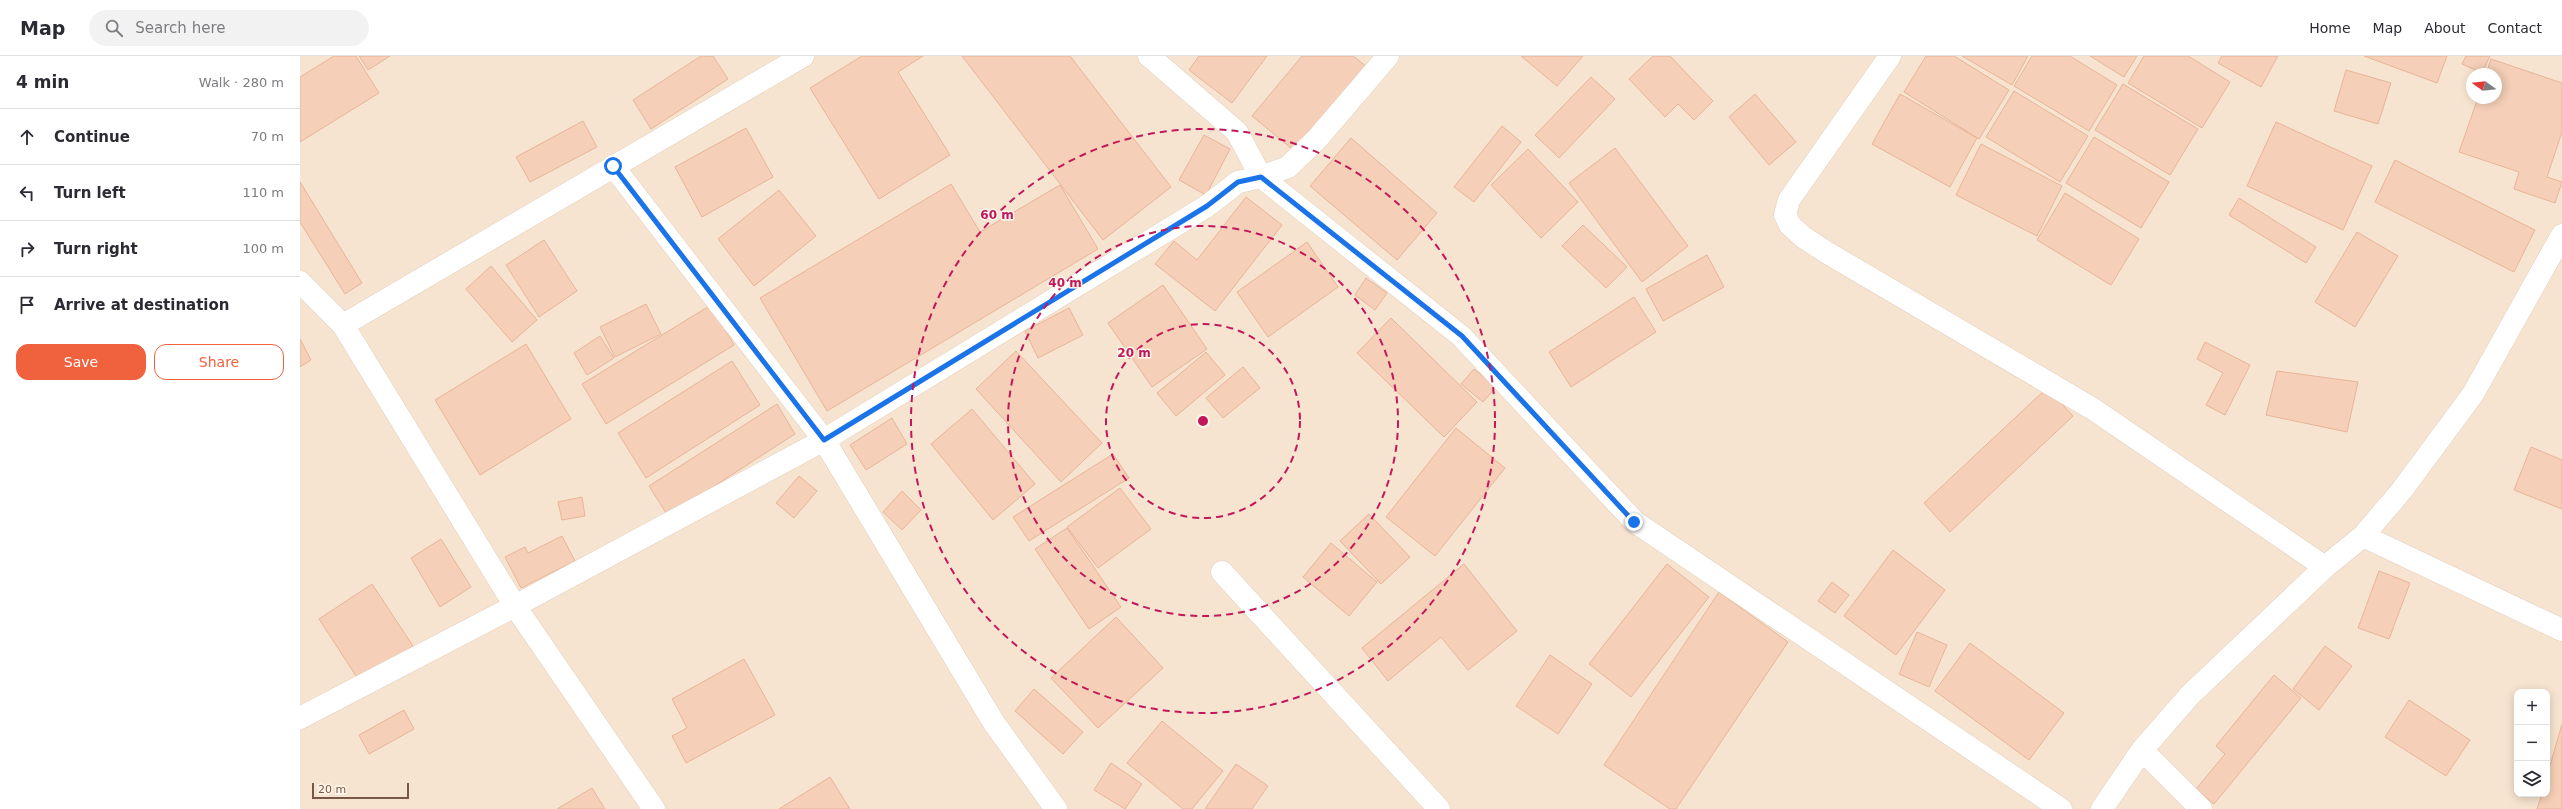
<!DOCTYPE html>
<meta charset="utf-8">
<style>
:root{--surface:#fff;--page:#f2f2f3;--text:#2b2b33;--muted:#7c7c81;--line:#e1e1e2;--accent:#f0623e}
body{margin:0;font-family:"DejaVu Sans",sans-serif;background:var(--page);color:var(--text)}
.controls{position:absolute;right:12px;bottom:12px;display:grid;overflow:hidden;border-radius:8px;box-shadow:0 2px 10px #0003}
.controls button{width:36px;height:36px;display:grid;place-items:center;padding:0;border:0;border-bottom:1px solid var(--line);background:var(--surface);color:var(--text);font:20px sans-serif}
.compass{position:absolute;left:2166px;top:12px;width:36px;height:36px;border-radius:50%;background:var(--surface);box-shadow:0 2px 10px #0003;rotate:285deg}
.scale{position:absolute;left:12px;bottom:10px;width:97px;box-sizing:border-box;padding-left:4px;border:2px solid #775746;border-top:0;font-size:11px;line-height:14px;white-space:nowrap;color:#775746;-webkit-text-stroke:3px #fff6e9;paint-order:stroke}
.stop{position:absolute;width:12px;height:12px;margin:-9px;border:3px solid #1a73e8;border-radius:50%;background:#fff}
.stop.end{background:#1a73e8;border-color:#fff;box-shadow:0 1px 4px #0008}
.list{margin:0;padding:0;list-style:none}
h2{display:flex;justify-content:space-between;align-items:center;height:52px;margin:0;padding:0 16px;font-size:17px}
h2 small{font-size:13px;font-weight:400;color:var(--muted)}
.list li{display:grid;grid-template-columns:26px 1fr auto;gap:12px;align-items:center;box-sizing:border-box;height:56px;padding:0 16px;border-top:1px solid var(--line)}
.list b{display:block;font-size:15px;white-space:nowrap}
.list em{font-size:13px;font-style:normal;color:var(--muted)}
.actions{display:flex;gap:8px;padding:12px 16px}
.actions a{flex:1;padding:9px 0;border:1px solid var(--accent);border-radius:12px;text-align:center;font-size:14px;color:var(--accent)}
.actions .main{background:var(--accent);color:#fff}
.icon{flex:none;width:22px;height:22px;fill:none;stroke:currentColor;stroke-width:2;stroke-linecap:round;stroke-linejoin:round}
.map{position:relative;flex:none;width:2262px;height:753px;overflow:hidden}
header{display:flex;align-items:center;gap:24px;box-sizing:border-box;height:56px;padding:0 20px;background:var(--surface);border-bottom:1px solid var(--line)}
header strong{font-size:19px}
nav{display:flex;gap:22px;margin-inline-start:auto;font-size:14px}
.search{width:280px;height:36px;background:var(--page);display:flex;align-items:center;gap:10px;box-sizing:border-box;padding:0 14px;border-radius:22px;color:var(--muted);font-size:15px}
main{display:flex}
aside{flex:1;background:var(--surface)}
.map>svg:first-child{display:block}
.residential{fill:#f6e4d0;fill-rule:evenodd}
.building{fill:#f5cfb7;stroke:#e9b497}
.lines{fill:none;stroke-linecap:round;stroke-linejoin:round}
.minor-casing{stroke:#e3cebd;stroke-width:23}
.minor{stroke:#fff;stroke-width:22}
.route{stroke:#1a73e8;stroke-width:5}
.ring{fill:none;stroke:#c2185b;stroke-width:2;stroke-dasharray:7 5}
.centre{fill:#c2185b;stroke:#fff6e9;stroke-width:2}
.ring-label{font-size:12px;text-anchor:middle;font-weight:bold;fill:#c2185b;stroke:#fff6e9;stroke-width:3;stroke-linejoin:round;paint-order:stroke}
</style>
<header>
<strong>Map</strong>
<div class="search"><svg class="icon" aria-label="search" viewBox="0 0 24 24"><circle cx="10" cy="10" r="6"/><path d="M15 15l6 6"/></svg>Search here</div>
<nav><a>Home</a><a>Map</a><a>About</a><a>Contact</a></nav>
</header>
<main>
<aside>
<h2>4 min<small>Walk · 280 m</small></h2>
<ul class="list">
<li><svg class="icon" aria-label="ahead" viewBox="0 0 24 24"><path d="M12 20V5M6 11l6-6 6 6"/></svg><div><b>Continue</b></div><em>70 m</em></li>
<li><svg class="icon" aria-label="left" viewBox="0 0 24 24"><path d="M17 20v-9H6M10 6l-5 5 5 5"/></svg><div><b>Turn left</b></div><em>110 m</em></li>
<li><svg class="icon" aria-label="right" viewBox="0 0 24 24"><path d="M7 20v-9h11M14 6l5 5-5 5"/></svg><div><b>Turn right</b></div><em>100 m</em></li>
<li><svg class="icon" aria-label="arrive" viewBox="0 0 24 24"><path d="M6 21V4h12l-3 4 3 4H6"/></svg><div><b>Arrive at destination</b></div></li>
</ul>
<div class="actions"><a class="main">Save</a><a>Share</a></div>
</aside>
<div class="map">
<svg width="2262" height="753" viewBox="0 0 2262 753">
<rect width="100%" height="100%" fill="#fef2e2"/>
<!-- residential -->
<path class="residential" d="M0,0h2262v753h-2262zM2172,18h24v24h-24zM2217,636h30v102h-30z"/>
<!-- building -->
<path class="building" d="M34,0h22l23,37 -79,49v-65z
M59,0h31l-22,14z
M401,0h12l15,23 -77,50 -18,-29z
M562,0h61l-25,16 52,83 -71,44 -69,-111z
M662,0h108l101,131 -68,53z
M899,0h68l-35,47 -43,-33z
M1002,0h51l14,11 -70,86 -45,-37z
M1221,0h62l-26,30z
M1353,0h17l43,45 -19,19 -16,-16 -13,13 -36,-38z
M1626,0h28l55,34 -30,49 -75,-47z
M1662,0h66l-16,29z
M1732,0h38l47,29 -28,46 -75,-45z
M1790,0h47l-13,21z
M1844,0h44l42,26 -28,46 -74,-45z
M1922,0h56l-17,31 -43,-24z
M2064,0h83l-10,27z
M2166,0h24l-8,17 -20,-9z
M2191,3l71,24v49l-15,45 15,5 -7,21 -41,-14 5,-17 -60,-20 19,-54h18v-24h-10z
M2046,14l45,13 -13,41 -44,-13z
M1291,21l24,22 -56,59 -24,-23z
M1823,28l75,45 -28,46 -75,-45z
M1714,35l74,45 -28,46 -74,-45z
M1455,38l41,48 -27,23 -40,-48z
M1600,38l77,44 -27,49 -78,-43z
M283,65l14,26 -67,35 -14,-25z
M1976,66l96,44 -29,64 -96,-44z
M1202,70l19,16 -47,60 -20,-15z
M446,72l27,49 -71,40 -27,-50z
M904,79l26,14 -24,46 -27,-15z
M1794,81l75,45 -28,46 -75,-45z
M1051,82l86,75 -40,47 -87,-74z
M1681,88l81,42 -25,50 -81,-41z
M1315,92l73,98 -46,36 -73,-99z
M1228,93l50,53 -37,36 -50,-53z
M2095,104l140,70 -21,42 -139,-70z
M0,126l62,101 -17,11 -45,-72z
M651,128l29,48 80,-47 38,64 -271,162 -67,-113z
M479,134l37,46 -62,50 -36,-47z
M1765,137l74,46 -28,46 -74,-45z
M946,141l36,28 -67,86 -60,-47 19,-23 23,19z
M1939,142l77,49 -10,16 -77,-48z
M1283,169l44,42 -21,21 -44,-42z
M2057,176l41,24 -43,71 -40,-25z
M244,184l33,51 -38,26 -33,-52z
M1007,186l31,45 -70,50 -31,-45z
M1407,199l17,32 -61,34 -17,-32z
M191,210l46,54 -25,22 -46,-53z
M1066,222l21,15 -12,17 -20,-15z
M863,229l44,64 -55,38 -44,-64z
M1334,241l22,35 -85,55 -22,-35z
M346,248l15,30 -46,23 -15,-30z
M411,249l23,40 -128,79 -24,-40z
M769,252l14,27 -45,23 -13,-27z
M1091,262l86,84 -33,35 -87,-84z
M300,280l14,22 -27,17 -13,-22z
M0,283l11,21 -11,7z
M1905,286l45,23 -25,50 -19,-10 17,-32 -26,-14z
M226,288l45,75 -91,56 -45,-75z
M716,295l86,92 -41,39 -85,-93z
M906,296l19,23 -49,41 -19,-23z
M432,305l28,44 -114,73 -28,-45z
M943,311l17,21 -37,30 -17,-20z
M1174,313l22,18 -13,15 -22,-18z
M1977,315l81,11 -11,50 -81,-17z
M1747,332l26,28 -123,116 -26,-29z
M477,348l18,30 -127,82 -19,-30z
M672,353l63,75 -42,36 -62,-76z
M592,362l15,26 -41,26 -16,-25z
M1156,372l49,40 -70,88 -49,-39z
M2231,391l31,13v49l-48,-19z
M813,398l16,24 -100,63 -16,-24z
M499,420l18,15 -23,27 -18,-15z
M820,432l31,41 -53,39 -31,-41z
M602,435l19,19 -19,20 -19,-18z
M282,441l3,19 -23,4 -4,-18z
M1069,458l41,43 -29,27 -41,-43z
M767,472l54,79 -32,22 -54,-80z
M262,480l13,25 -54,27 -16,-31 20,-10 3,6z
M141,483l30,48 -31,20 -29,-49z
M1031,487l46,39 -28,34 -46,-39z
M1593,494l52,40 -49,65 -52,-39z
M1164,508l53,67 -49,39 -27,-33 -53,44 -26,-33z
M1367,508l42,33 -78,100 -42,-33z
M2079,515l31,12 -21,56 -31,-11z
M1532,526l17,13 -14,18 -17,-12z
M72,528l41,62 -53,36 -41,-63z
M1419,536l69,50 -112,167h-6l-66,-44z
M816,561l47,51 -65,60 -47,-50z
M1617,576l30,13 -18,42 -30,-13z
M1670,587l94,70 -35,47 -94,-69z
M2025,590l27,20 -33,44 -26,-21z
M1250,599l42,29 -34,50 -42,-28z
M444,603l31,56 -89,48 -14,-27 15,-8 -15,-29z
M1974,619l27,23 -87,106 -18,-15 29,-35 -9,-8z
M734,633l49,43 -20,22 -48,-43z
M2109,644l61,40 -24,36 -61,-39z
M104,654l10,19 -45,25 -10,-19z
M862,665l61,50 -31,38h-9l-56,-46z
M2262,668v85h-25l5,-15h5v-18z
M811,707l31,21 -17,25 -31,-19z
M936,708l32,22 -16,23h-47z
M530,721l20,32h-71z
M292,732l13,21h-48z"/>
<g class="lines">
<!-- minor casing -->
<g class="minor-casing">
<path id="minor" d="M1088,0l-71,83 -29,28 -27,10 200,159 174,186 426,287
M1590,0l-101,144 -4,15 5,10 13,12 23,15 267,157 232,158
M313,110l211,274 170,283 62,86
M0,226l43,43 172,281 139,203
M43,269l460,-269
M2063,480l199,94
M922,516l217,237
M0,662l215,-112 309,-166 383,-234 31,-24 23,-5 -24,-45 -88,-76
M1842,694l59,59
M1802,753l40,-59 48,-55 135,-128 38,-31 39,-46 71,-96 89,-159"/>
</g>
<!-- minor -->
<use href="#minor" class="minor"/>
</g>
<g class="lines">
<!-- route -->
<path class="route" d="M313,110l211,274 383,-234 31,-24 23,-5 201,159 172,186"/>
</g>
<!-- distance rings -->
<g class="ring">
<circle cx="903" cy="365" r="97"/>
<circle cx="903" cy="365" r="195"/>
<circle cx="903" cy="365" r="292"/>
</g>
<circle cx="903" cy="365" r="6" class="centre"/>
<g class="ring-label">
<text x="697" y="163">60 m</text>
<text x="765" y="231">40 m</text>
<text x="834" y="301">20 m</text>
</g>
</svg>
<div class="controls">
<button>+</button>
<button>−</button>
<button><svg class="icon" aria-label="layers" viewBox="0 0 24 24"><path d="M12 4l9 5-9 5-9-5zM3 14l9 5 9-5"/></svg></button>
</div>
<svg class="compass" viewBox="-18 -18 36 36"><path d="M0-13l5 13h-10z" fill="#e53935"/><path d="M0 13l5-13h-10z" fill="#7c7c81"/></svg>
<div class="scale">20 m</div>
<div class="stop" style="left:313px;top:110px"></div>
<div class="stop end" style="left:1334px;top:466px"></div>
</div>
</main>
